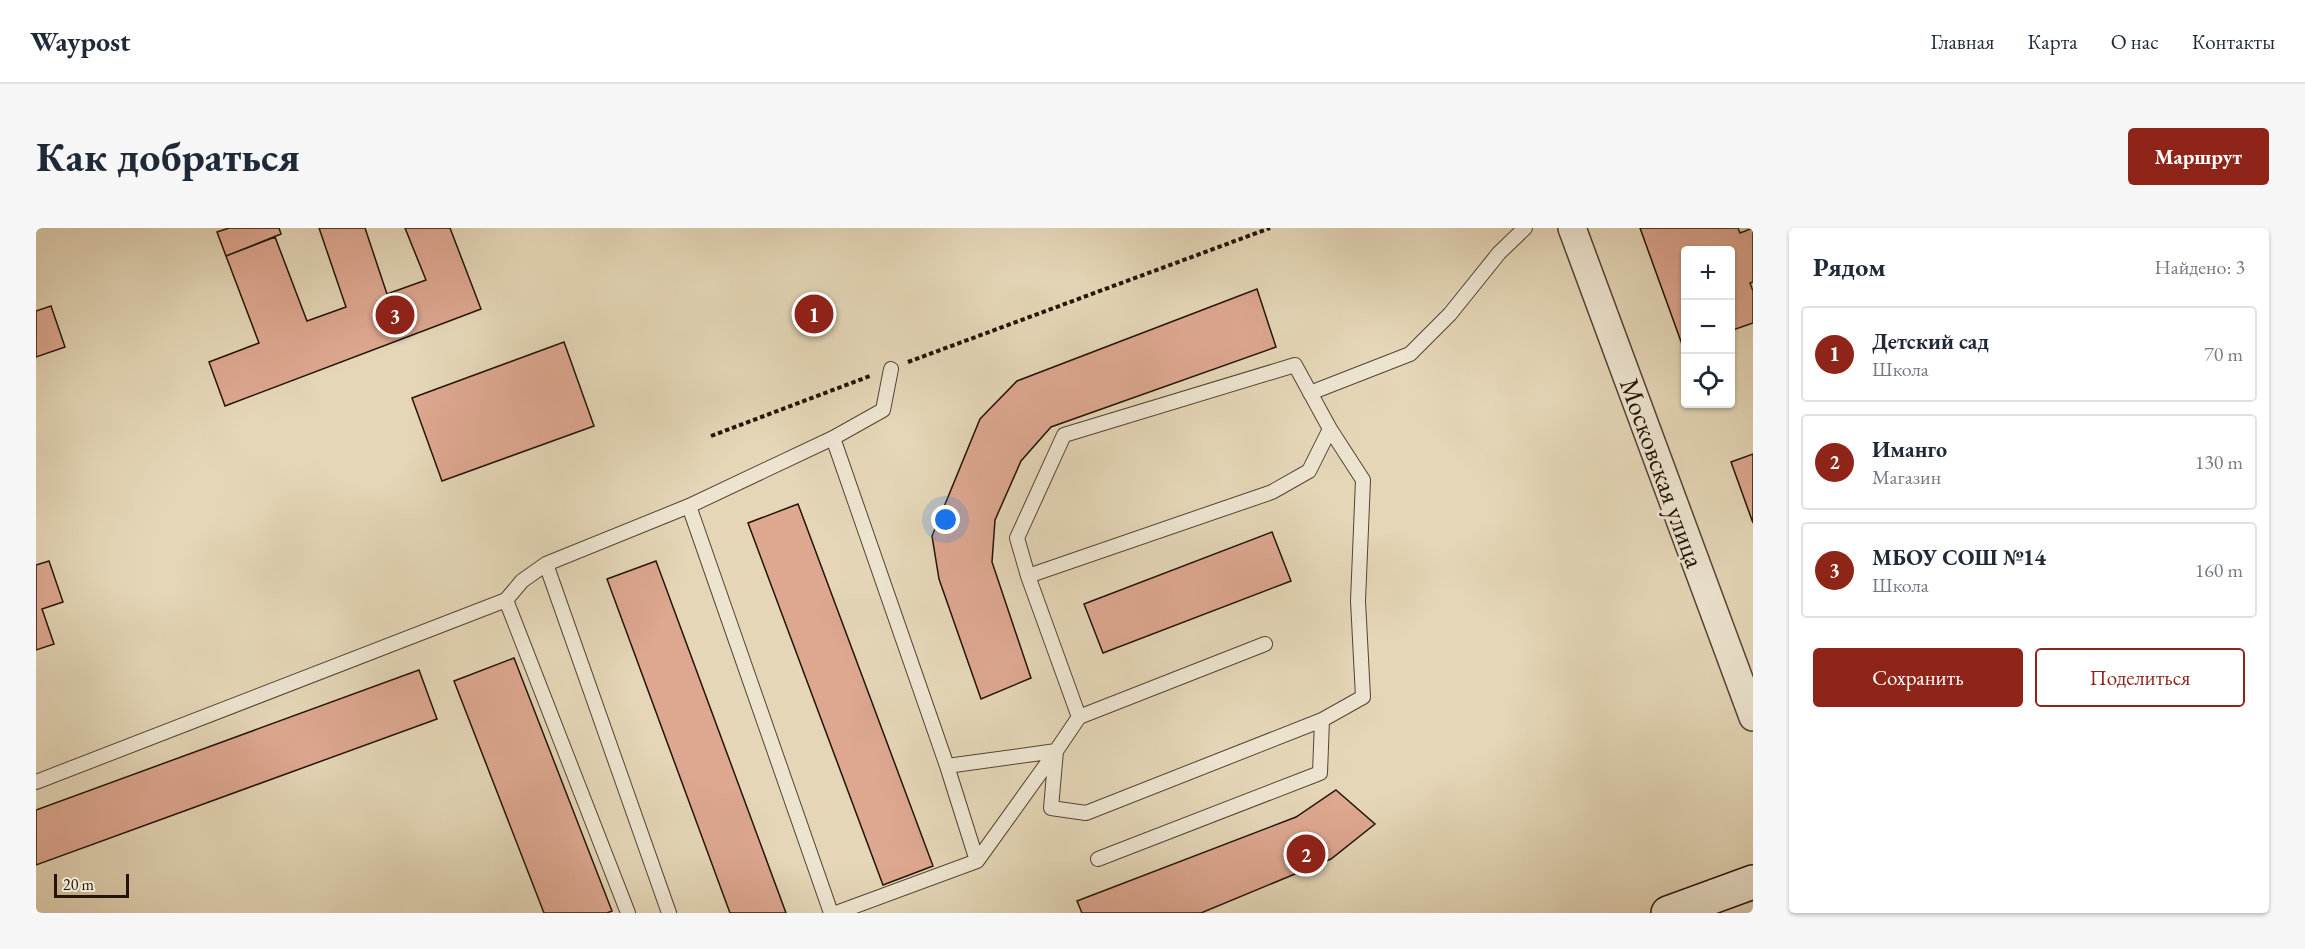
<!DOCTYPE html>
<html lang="ru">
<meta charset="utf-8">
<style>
:root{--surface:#fff;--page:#f6f6f7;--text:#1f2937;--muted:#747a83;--line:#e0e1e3;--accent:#8f2418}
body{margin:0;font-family:"EB Garamond",serif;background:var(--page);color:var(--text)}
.controls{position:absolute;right:18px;top:18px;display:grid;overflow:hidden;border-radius:6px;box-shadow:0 2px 4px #0004}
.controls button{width:54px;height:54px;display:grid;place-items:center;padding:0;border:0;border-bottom:2px solid var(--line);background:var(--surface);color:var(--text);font:30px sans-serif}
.scale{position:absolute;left:18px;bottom:15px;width:75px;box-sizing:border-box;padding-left:6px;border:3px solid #241407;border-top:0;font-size:16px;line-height:21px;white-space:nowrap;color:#241407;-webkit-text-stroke:4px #ede4d0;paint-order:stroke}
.you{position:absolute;left:910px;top:292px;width:21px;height:21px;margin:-15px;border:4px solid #fff;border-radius:50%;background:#1a73e8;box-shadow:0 0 0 9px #1a73e833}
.badge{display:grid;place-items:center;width:39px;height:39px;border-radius:50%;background:var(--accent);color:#fff;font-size:20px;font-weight:700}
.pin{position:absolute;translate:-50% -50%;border:3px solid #fff;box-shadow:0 2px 6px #0006}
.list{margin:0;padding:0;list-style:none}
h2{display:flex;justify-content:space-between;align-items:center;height:78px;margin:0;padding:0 24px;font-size:26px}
h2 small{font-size:20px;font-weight:400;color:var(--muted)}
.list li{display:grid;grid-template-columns:39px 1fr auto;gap:18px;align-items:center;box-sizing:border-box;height:96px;margin:0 12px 12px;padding:0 12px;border:2px solid var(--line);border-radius:6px}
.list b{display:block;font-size:22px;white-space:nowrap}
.list p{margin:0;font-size:20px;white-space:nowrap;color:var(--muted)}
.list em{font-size:20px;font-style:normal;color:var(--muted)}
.actions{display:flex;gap:12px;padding:18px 24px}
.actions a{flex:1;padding:14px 0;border:2px solid var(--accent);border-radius:6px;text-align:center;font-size:21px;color:var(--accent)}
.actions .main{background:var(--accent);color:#fff}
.icon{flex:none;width:33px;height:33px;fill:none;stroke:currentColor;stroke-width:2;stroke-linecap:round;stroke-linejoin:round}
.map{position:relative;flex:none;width:1717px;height:685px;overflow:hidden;border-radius:6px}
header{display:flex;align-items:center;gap:36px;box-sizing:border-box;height:84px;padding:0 30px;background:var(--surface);border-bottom:2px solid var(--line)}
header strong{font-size:28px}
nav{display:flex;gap:33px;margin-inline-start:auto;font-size:21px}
.intro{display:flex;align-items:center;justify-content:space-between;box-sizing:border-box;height:144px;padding:0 36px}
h1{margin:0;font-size:42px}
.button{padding:15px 27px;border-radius:6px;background:var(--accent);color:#fff;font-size:21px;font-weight:700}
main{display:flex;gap:36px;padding:0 36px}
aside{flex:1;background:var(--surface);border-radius:6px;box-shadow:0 2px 4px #0004}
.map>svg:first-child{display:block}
.building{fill:#dda790;stroke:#241407;stroke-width:1.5}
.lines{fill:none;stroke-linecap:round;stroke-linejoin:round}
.lane-casing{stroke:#544433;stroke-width:16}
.street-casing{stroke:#544433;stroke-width:30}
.secondary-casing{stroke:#241407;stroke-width:36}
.path{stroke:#241407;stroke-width:4;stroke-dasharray:4.5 3;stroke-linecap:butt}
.lane{stroke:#ede4d0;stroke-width:14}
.street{stroke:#ede4d0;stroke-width:27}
.secondary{stroke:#ede4d0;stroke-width:33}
.labels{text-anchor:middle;stroke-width:6;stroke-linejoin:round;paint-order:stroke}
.street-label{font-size:27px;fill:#241407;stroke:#ede4d0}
</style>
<header>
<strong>Waypost</strong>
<nav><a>Главная</a><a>Карта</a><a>О нас</a><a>Контакты</a></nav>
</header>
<div class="intro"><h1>Как добраться</h1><a class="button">Маршрут</a></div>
<main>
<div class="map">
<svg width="1717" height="685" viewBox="0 0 1717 685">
<rect width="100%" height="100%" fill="#e4d6b7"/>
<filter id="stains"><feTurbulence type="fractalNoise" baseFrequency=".00333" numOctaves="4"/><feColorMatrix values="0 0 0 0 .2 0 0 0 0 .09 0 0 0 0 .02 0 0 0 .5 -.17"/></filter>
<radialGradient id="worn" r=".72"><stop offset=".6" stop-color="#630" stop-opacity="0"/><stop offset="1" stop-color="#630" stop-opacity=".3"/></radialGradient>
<!-- building -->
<path class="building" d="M193,0h50l2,6 -55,22 -9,-24z
M283,0h46l22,66 39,-14 -21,-52h45l31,81 -256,97 -16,-44 50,-19 -33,-87 49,-19 32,84 39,-14z
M1604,0h98l2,5 13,-5v54l-3,1 3,8v32l-23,8v-81h-44v96l-3,1z
M1221,61l19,58 -225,80 -30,34 -26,59 -3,42 39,116 -50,21 -42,-120 -7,-43 48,-117 37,-38z
M15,78l14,41 -29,10v-46z
M528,114l30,84 -152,55 -30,-83z
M1717,226v69l-22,-61z
M762,276l135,362 -50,19 -135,-362z
M1236,304l19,49 -188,72 -19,-49z
M13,333l14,41 -21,7 12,35 -18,6v-85z
M620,333l130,352h-56l-123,-334z
M478,430l98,253 -5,2h-63l-90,-232z
M383,442l18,49 -401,146v-55z
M1300,562l39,34 -44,35 -130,54h-119l-5,-12 219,-84z"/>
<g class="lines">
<!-- lane casing -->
<g class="lane-casing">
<path id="lane" d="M1274,165l100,-39 40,-40 49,-61 26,-25
M797,210l114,328 30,95 -141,52
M653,278l142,407
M510,336l123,349
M992,348l244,-84 37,-21 21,-42 33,51 -5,121 5,96 -41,23
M470,372l122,313
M1043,489l-51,-141 -11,-38 47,-103 231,-70 35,64
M911,538l109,-15 23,-34 186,-73
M0,554l470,-182 16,-19 24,-17 143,-58 144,-68 50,-28 8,-41
M941,633l79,-110 -5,57 35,5 236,-93 -2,53 -222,86"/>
</g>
<!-- street casing -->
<g class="street-casing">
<path id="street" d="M1536,0l181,489"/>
</g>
<!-- secondary casing -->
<g class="secondary-casing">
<path id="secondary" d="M1632,685l85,-31"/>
</g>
<!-- path -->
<path class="path" d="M872,134l362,-134
M675,208l159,-60"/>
<!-- lane -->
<use href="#lane" class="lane"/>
<!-- street -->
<use href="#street" class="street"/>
<!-- secondary -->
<use href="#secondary" class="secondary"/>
</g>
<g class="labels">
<!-- street labels -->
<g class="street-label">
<text transform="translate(1626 245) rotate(70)" y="9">Московская улица</text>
</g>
</g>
<rect width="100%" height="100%" filter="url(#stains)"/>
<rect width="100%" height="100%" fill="url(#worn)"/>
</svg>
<div class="controls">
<button>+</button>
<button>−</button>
<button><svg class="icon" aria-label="locate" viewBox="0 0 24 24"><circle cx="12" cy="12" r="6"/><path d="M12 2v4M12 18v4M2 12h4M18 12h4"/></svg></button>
</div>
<div class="scale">20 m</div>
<div class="you"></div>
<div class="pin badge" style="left:778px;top:86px">1</div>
<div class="pin badge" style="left:1270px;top:626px">2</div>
<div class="pin badge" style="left:359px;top:87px">3</div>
</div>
<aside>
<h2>Рядом<small>Найдено: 3</small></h2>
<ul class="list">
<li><span class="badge">1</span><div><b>Детский сад</b><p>Школа</p></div><em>70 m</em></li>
<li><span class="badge">2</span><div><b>Иманго</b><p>Магазин</p></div><em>130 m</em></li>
<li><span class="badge">3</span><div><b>МБОУ СОШ №14</b><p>Школа</p></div><em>160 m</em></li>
</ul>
<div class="actions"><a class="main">Сохранить</a><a>Поделиться</a></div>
</aside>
</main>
